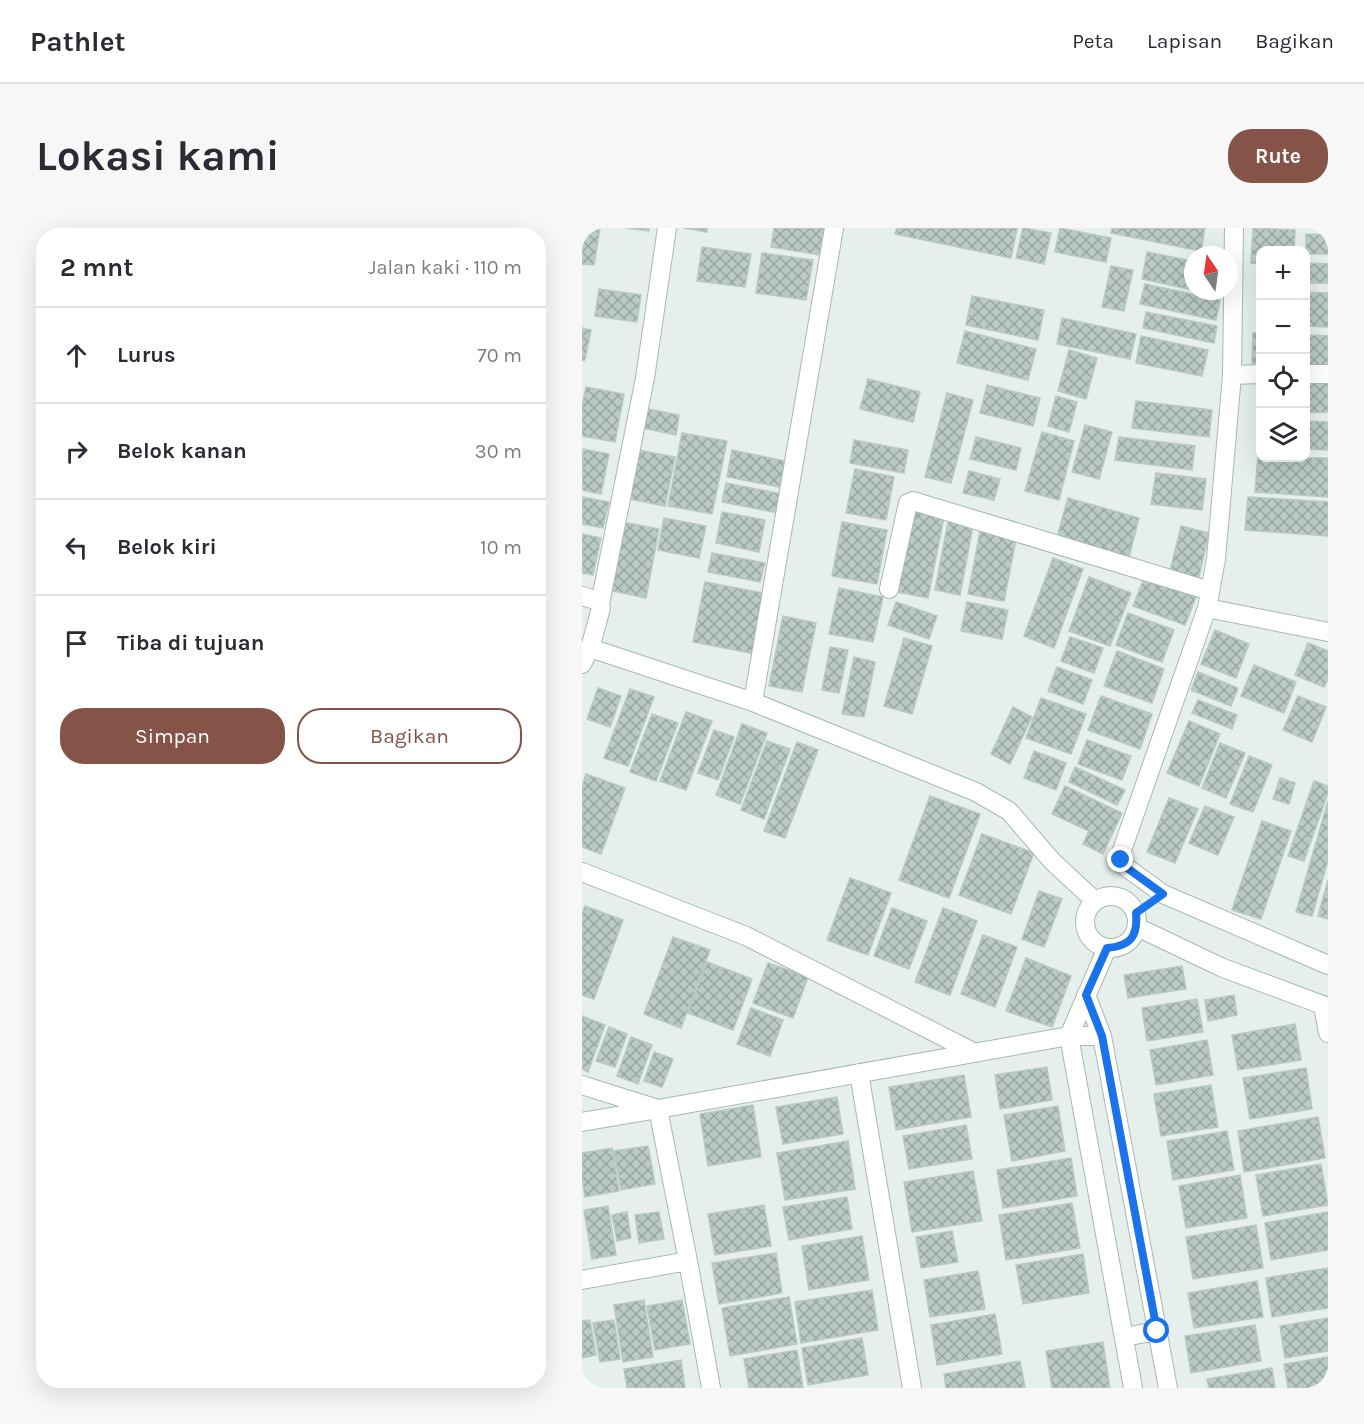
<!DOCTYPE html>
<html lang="id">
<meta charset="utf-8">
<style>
:root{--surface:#fff;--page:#f7f7f7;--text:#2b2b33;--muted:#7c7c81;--line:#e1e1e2;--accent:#855347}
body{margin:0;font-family:Karla,sans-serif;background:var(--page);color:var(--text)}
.controls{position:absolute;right:18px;top:18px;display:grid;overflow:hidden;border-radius:12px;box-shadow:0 6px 24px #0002}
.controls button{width:54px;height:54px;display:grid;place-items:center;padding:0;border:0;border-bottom:2px solid var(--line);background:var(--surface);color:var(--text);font:30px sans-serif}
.compass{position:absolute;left:602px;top:18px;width:54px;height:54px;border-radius:50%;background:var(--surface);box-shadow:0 6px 24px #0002;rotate:347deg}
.stop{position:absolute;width:18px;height:18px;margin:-14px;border:4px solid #1a73e8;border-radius:50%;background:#fff}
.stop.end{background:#1a73e8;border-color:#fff;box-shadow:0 2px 6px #0008}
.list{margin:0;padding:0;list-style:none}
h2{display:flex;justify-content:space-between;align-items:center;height:78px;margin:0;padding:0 24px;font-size:26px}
h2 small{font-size:20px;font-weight:400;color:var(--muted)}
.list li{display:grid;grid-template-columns:39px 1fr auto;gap:18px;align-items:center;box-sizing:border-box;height:96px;padding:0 24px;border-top:2px solid var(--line)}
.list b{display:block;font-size:22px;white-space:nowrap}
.list em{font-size:20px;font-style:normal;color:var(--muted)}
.actions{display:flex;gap:12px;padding:18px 24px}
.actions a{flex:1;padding:14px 0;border:2px solid var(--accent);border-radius:24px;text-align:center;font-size:21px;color:var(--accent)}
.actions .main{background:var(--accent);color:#fff}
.icon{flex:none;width:33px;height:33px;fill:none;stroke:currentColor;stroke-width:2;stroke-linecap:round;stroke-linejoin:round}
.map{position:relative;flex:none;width:746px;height:1160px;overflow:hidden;border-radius:24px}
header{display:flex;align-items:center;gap:36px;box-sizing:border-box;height:84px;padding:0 30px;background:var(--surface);border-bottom:2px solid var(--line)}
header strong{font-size:28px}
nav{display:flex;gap:33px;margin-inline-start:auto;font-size:21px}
.intro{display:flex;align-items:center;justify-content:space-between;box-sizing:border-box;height:144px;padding:0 36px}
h1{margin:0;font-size:42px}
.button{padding:15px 27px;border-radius:24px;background:var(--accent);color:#fff;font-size:21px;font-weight:700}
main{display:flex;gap:36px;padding:0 36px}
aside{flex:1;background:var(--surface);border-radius:24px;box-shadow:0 6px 24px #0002}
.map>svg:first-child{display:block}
.building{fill:url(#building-cross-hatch);stroke:#b8c9c2;stroke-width:1.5}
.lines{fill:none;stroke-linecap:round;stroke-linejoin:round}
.street-casing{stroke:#a8b8b2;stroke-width:20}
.street{stroke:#fff;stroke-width:18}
.route{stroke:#1a73e8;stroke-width:8}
</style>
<header>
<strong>Pathlet</strong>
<nav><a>Peta</a><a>Lapisan</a><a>Bagikan</a></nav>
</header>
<div class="intro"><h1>Lokasi kami</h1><a class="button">Rute</a></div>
<main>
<aside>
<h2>2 mnt<small>Jalan kaki · 110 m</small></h2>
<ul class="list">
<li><svg class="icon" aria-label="ahead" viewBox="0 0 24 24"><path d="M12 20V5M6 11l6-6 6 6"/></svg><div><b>Lurus</b></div><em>70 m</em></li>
<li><svg class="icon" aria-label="right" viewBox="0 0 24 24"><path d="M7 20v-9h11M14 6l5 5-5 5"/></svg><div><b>Belok kanan</b></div><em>30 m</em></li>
<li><svg class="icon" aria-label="left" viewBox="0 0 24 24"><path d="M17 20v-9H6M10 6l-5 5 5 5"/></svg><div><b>Belok kiri</b></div><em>10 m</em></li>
<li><svg class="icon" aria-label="arrive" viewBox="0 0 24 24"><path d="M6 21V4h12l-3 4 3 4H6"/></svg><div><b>Tiba di tujuan</b></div></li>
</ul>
<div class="actions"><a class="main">Simpan</a><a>Bagikan</a></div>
</aside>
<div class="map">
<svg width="746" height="1160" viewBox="0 0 746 1160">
<defs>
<pattern id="building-cross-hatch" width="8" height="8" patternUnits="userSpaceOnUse" patternTransform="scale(1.5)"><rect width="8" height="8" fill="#bbcac4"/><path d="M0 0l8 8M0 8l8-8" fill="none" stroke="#98a6a0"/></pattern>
</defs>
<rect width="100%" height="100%" fill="#e6efeb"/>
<!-- building -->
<path class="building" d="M0,0h18l-6,37 -12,-1z
M44,0h23v3z
M102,0h23v4z
M192,0h50l-4,27 -49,-8z
M315,0h120l-6,30 -116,-24z
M441,0l28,5 -7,31 -28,-6z
M478,0l51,10 -5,24 -51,-10z
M530,0h93l-4,23 -90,-18z
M671,0l42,2 -1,20h-34v14l-9,-1z
M724,6l22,1v19h-22z
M120,19l49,7 -6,33 -48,-6z
M565,24l46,9v29l-51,-11z
M180,25l51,7 -7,40 -50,-7z
M724,35l22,1v19h-22z
M529,38l22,4 -9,41 -22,-4z
M563,56l75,16 -4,20 -76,-16z
M17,61l42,6 -4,27 -42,-6z
M724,64l22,1v34l-22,-1z
M390,68l72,14 -6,30 -72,-15z
M564,84l71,14 -3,17 -71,-15z
M480,90l74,16 -6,25 -73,-15z
M0,100l9,2 -6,30h-3z
M383,103l71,18 -8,31 -71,-17z
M671,105h7v30h-8z
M724,107l22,1v30l-22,-1z
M559,108l67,14 -6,26 -66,-13z
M487,122l28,8 -11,41 -28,-8z
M676,148h2v37h-2z
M724,148h22v36l-22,1z
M286,151l52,13 -7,30 -53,-13z
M405,157l53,13 -7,28 -53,-13z
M4,159l38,7 -9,48 -33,-6v-31z
M365,165l26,7 -22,83 -26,-6z
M474,168l21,6 -8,30 -21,-6z
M554,173l76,9 -3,27 -77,-9z
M61,180l36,7 -3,20 -38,-8z
M724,193l22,1v28l-22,-1z
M503,197l27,7 -13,47 -27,-7z
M460,204l32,9 -15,59 -34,-9z
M100,205l45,8 -15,73 -44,-8z
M394,209l45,11 -5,22 -46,-11z
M537,209l76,9 -3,24 -77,-10z
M272,212l54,10 -4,23 -54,-10z
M1,221l26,5 -8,40 -19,-4z
M51,221l42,8 -10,49 -41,-8z
M150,222l53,11 -5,26 -53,-10z
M676,226h2v4h68v39l-73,-5z
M273,241l39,8 -8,43 -40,-7z
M387,243l31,8 -6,21 -31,-7z
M574,245l50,6 -4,31 -51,-6z
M144,255l56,11 -4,19 -56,-11z
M0,269l27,5 -6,26 -21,-4z
M666,269l80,5v34l-83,-6z
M486,270l71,20 -10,39 -72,-20z
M332,278l31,6 -17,86 -31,-6z
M140,284l43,8 -6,32 -43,-9z
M82,290l42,8 -7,32 -41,-8z
M40,294l37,7 -13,69 -38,-8z
M260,294l45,8 -10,54 -45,-8z
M366,294l25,4 -13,69 -25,-5z
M599,298l28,7 -11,48 -29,-6z
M399,299l36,7 -13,67 -36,-7z
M0,306l19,4 -8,37 -11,-2z
M130,325l53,10 -5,19 -52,-10z
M471,330l30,11 -29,79 -30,-12z
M507,349l42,16 -21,53 -41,-15z
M562,350l52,19 -11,28 -52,-19z
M123,354l63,12 -12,60 -63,-12z
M257,360l44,9 -10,45 -44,-8z
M314,374l41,14 -8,23 -41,-14z
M385,374l41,8 -6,29 -41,-8z
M546,385l46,17 -12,32 -46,-17z
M201,388l33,7 -14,69 -33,-6z
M633,402l34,14 -13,34 -35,-14z
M488,409l33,11 -9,25 -33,-12z
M322,410l28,8 -20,68 -28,-8z
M726,415l20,8v28l-4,8 -29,-12z
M248,419l18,3 -9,43 -17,-3z
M535,423l47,18 -12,34 -48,-17z
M272,429l21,5 -11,55 -22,-3z
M672,437l42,17 -12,31 -43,-17z
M475,439l35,13 -9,24 -35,-13z
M616,444l40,16 -7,18 -40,-16z
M16,460l23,8 -11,31 -23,-8z
M48,461l24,8 -26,69 -24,-8z
M519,468l51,18 -12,35 -52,-19z
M716,468l28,11 -14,35 -29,-12z
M459,470l45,16 -15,40 -45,-16z
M616,472l39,15 -5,14 -40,-16z
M431,479l19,10 -22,47 -19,-10z
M104,484l26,9 -26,69 -26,-9z
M70,486l26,9 -22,58 -26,-9z
M607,493l31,13 -21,52 -32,-13z
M160,496l25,9 -27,71 -24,-9z
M132,502l20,7 -16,43 -20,-7z
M505,512l44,16 -9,24 -44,-16z
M185,513l23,8 -26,70 -23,-9z
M215,514l21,8 -33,88 -21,-7z
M638,515l25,10 -19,45 -24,-10z
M452,523l32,12 -10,27 -32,-12z
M667,528l23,9 -19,47 -23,-8z
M493,539l50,23 -8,15 -48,-23z
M4,546l39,14 -24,66 -19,-7v-61z
M698,550l15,5 -6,21 -16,-5z
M732,553l14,5v7l-24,68 -16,-5z
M483,558l57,27 -19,41 -20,-10 6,-13 -37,-17z
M348,568l50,18 -31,84 -50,-18z
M587,570l29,11 -23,54 -28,-11z
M746,573v59l-16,56 -16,-4z
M623,578l29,11 -16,38 -29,-12z
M680,593l29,10 -30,88 -29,-9z
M400,606l52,19 -23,61 -52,-19z
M268,650l41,15 -23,62 -41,-15z
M746,652v39l-10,-3z
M457,663l23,8 -18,48 -22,-8z
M3,678l38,14 -29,79 -12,-4v-81z
M310,680l35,13 -18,48 -35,-13z
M361,680l34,13 -27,74 -35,-13z
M401,707l34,12 -22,60 -34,-13z
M91,709l37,13 -29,78 -37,-14z
M444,730l45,18 -19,51 -46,-16z
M125,734l45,17 -19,51 -45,-17z
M186,735l40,14 -15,41 -40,-15z
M600,738l4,23 -58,9 -4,-23z
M652,767l3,20 -29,6 -3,-21z
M615,771l6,33 -56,9 -5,-33z
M169,780l32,12 -13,36 -33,-12z
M0,788l23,9 -17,47 -6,-3z
M713,796l6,36 -63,10 -6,-35z
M27,799l18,7 -12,33 -19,-6z
M49,809l21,8 -14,39 -21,-8z
M625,812l6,35 -57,10 -6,-35z
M72,824l19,7 -11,28 -18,-6z
M465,839l5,33 -52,9 -5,-34z
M724,840l6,41 -62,10 -7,-41z
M382,847l7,42 -75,13 -7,-43z
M629,857l7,42 -57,9 -7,-42z
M255,869l6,37 -60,10 -7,-37z
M171,877l8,52 -53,9 -8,-52z
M476,878l7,45 -53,10 -8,-46z
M736,889l7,41 -81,14 -6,-41z
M384,897l6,34 -63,10 -6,-33z
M645,903l7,39 -61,10 -6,-39z
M266,913l7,48 -70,11 -8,-47z
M66,918l7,38 -34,6 -7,-39z
M30,920l7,43 -34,6 -3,-17v-27z
M489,930l6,38 -74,12 -6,-38z
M739,936l7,41 -65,11 -7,-41z
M391,943l9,50 -70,11 -8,-50z
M658,947l7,43 -61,10 -7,-42z
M265,969l5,32 -63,11 -6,-33z
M490,975l8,45 -74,12 -7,-45z
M182,977l7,41 -56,9 -7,-41z
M26,978l8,49 -24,4 -8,-49z
M45,984l4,26 -14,3 -5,-26z
M77,984l5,27 -25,4 -4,-28z
M746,984v38l-57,10 -6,-37z
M674,997l7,43 -70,11 -7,-42z
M370,1003l6,31 -37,6 -5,-31z
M280,1008l7,44 -60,10 -7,-44z
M194,1025l6,40 -63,11 -7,-41z
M501,1026l6,39 -66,11 -7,-39z
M746,1040v40l-56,9 -6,-39z
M396,1043l7,38 -55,8 -6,-37z
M675,1053l6,36 -69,11 -6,-35z
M290,1062l6,40 -77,13 -6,-41z
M207,1069l8,47 -67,12 -8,-48z
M62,1072l9,57 -30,5 -9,-57z
M100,1072l8,44 -35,6 -8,-44z
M413,1086l7,40 -65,11 -6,-40z
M746,1090v33l-43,7 -5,-32z
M8,1092l6,35 -14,3v-37z
M32,1092l6,39 -20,3 -7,-39z
M673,1097l6,36 -70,12 -6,-37z
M280,1110l6,37 -60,10 -6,-37z
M521,1114l7,46h-58l-6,-37z
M215,1122l6,38h-54l-5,-29z
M746,1129v31h-40l-4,-24z
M99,1132l4,28h-58l-3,-19z
M438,1133l5,27h-79l-2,-14z
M690,1140l3,20h-66l-2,-9z"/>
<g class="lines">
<!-- street casing -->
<g class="street-casing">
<path id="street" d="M652,0l-2,147 -16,184 -9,49 -86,245v7l2,5 40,29 165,71
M724,146h22
M650,147l28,-1
M307,361l19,-86 5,-2 297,90
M0,368l17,5 2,7 -11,40
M18,376l45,-226 22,-150
M625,380l121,24
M0,436l8,-16 163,54 223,90 33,19 43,50 43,40
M171,474l81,-474
M0,644l164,64 229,117
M503 694a26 26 0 1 1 52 0a26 26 0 1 1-52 0Z
M555,699l86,41 105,39
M525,720l-38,88 64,352
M504,767l16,41 66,352
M741,777l5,28
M277,845l53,315
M0,857l76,24 411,-73h33
M0,894l76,-13 30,152 -106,19
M106,1033l23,127
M542,1109l33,-6"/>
</g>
<!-- street -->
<use href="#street" class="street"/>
</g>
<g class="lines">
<!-- route -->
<path class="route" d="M539,632l2,5 40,29 -27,19c2,23 -5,33 -29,35l-21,47 16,41 55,295"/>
</g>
</svg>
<div class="controls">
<button>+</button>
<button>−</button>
<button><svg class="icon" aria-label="locate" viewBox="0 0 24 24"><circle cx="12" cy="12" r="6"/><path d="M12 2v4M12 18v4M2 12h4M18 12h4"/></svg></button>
<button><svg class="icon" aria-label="layers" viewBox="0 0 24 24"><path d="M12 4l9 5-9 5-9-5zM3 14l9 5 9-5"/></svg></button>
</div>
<svg class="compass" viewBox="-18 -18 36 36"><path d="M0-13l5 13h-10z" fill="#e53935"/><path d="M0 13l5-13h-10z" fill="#7c7c81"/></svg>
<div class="stop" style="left:575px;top:1103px"></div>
<div class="stop end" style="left:539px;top:632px"></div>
</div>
</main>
